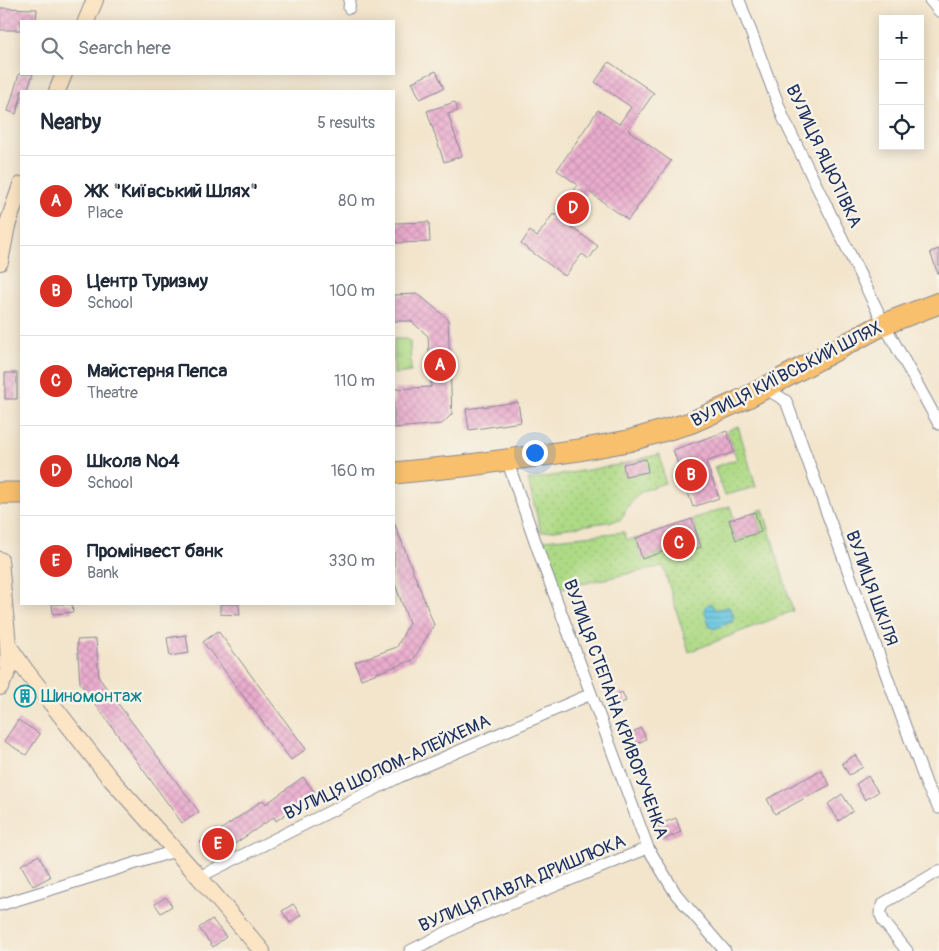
<!DOCTYPE html>
<meta charset="utf-8">
<style>
:root{--surface:#fff;--page:#f2f2f3;--text:#1f2937;--muted:#747a83;--line:#e0e1e3;--accent:#d93025}
body{margin:0;font-family:Pangolin,sans-serif;background:var(--page);color:var(--text)}
.controls{position:absolute;right:15px;top:15px;display:grid;overflow:hidden;border-radius:0px;box-shadow:0 2px 12px #0003}
.controls button{width:45px;height:45px;display:grid;place-items:center;padding:0;border:0;border-bottom:1px solid var(--line);background:var(--surface);color:var(--text);font:25px sans-serif}
.you{position:absolute;left:534px;top:452px;width:18px;height:18px;margin:-12px;border:4px solid #fff;border-radius:50%;background:#1a73e8;box-shadow:0 0 0 8px #1a73e833}
.badge{display:grid;place-items:center;width:32px;height:32px;border-radius:50%;background:var(--accent);color:#fff;font-size:16px;font-weight:700}
.pin{position:absolute;translate:-50% -50%;border:2px solid #fff;box-shadow:0 1px 5px #0006}
.list{margin:0;padding:0;list-style:none}
h2{display:flex;justify-content:space-between;align-items:center;height:65px;margin:0;padding:0 20px;font-size:21px}
h2 small{font-size:16px;font-weight:400;color:var(--muted)}
.list li{display:grid;grid-template-columns:32px 1fr auto;gap:15px;align-items:center;box-sizing:border-box;height:90px;padding:0 20px;border-top:1px solid var(--line)}
.list b{display:block;font-size:19px;white-space:nowrap}
.list p{margin:0;font-size:16px;white-space:nowrap;color:var(--muted)}
.list em{font-size:16px;font-style:normal;color:var(--muted)}
.icon{flex:none;width:28px;height:28px;fill:none;stroke:currentColor;stroke-width:2;stroke-linecap:round;stroke-linejoin:round}
.map{position:relative;flex:none;width:939px;height:951px;overflow:hidden}
.search{position:absolute;background:var(--surface);box-shadow:0 2px 12px #0003;left:20px;top:20px;width:375px;height:55px;display:flex;align-items:center;gap:12px;box-sizing:border-box;padding:0 18px;border-radius:0px;color:var(--muted);font-size:19px}
.panel{position:absolute;background:var(--surface);box-shadow:0 2px 12px #0003;left:20px;top:90px;width:375px;height:515px;border-radius:0px}
.map>svg:first-child{display:block}
.grass{fill:url(#grass-dots);stroke:#648472}
.park{fill:url(#park-tufts);stroke:#648472}
.water{fill:url(#water-rules);stroke:#407aa0}
.building{fill:url(#building-cross-hatch)}
.lines{fill:none;stroke-linecap:round;stroke-linejoin:round}
.street-casing{stroke:#878a95;stroke-width:13}
.secondary-casing{stroke:#878a95;stroke-width:18}
.highway-casing{stroke:#878a95;stroke-width:23}
.street{stroke:#fff;stroke-width:11}
.secondary{stroke:#fce5c4;stroke-width:16}
.highway{stroke:#f8bf6c;stroke-width:21}
.labels{text-anchor:middle;stroke-width:5;stroke-linejoin:round;paint-order:stroke}
.street-label{font-size:18px;fill:#1b2f5e;stroke:#f7f3e8}
.culture-label{font-size:18px;fill:#0d838f;stroke:#f7f3e8;text-anchor:start}
</style>
<div class="map">
<svg width="939" height="951" viewBox="0 0 939 951">
<defs>
<pattern id="grass-dots" width="8" height="8" patternUnits="userSpaceOnUse" patternTransform="scale(1.25)"><rect width="8" height="8" fill="#aeda85"/><path d="M2 2h.1M6 6h.1" fill="none" stroke="#95bb75" stroke-width="1.8" stroke-linecap="round"/></pattern>
<pattern id="park-tufts" width="24" height="20" patternUnits="userSpaceOnUse" patternTransform="scale(1.25)"><rect width="24" height="20" fill="#aeda85"/><path d="M3 7l-1-3M5 7V3M7 7l1-3M15 17l-1-3M17 17v-4M19 17l1-3" fill="none" stroke="#95bb75"/></pattern>
<pattern id="water-rules" width="6" height="5" patternUnits="userSpaceOnUse" patternTransform="scale(1.25)"><rect width="6" height="5" fill="#64c6e2"/><path d="M0 2.5h6" fill="none" stroke="#52a1ba"/></pattern>
<pattern id="building-cross-hatch" width="8" height="8" patternUnits="userSpaceOnUse" patternTransform="scale(1.25)"><rect width="8" height="8" fill="#eaaccd"/><path d="M0 0l8 8M0 8l8-8" fill="none" stroke="#c894b2"/></pattern>
</defs>
<rect width="100%" height="100%" fill="#f7f3e8"/>
<filter id="ink" filterUnits="userSpaceOnUse"><feTurbulence type="fractalNoise" baseFrequency=".02" numOctaves="2"/><feDisplacementMap in="SourceGraphic" scale="10" xChannelSelector="R" yChannelSelector="G"/><feConvolveMatrix kernelMatrix="1 2 1 2 8 2 1 2 1" color-interpolation-filters="sRGB"/></filter>
<filter id="wash" filterUnits="userSpaceOnUse"><feTurbulence type="fractalNoise" baseFrequency=".0096" numOctaves="4" result="noise"/><feDisplacementMap in="SourceGraphic" scale="20" xChannelSelector="R" yChannelSelector="G"/><feGaussianBlur stdDeviation="1.12" result="paint"/><feColorMatrix in="noise" values="0 0 0 0 0 0 0 0 0 0 0 0 0 0 0 0 0 1.4 0 .05"/><feComposite in="paint" operator="in"/></filter>
<g filter="url(#wash)">
<rect width="100%" height="100%" fill="#f3e5cc"/>
<!-- grass -->
<path class="grass" d="M738,426l18,61 -31,8 -11,-28 23,-8 -10,-28z
M660,454l5,29c-28,9 -31,10 -44,37l-80,12 -13,-52 95,-16z
M730,506l4,13 -5,2 7,19 25,-8 -6,-20 8,-3 30,102 -104,41 -26,-86 -104,23 -15,-49 80,-8 3,8 9,-2 7,21 31,-11 2,7 25,-8 -9,-28z"/>
<!-- park -->
<path class="park" d="M394,339h12l4,2 1,31 -17,2z"/>
<!-- water -->
<path class="water" d="M710,603l6,7 10,-3h3l5,9 -2,6 -19,7 -4,-4 -5,-17z"/>
<g id="blocks">
<!-- building -->
<path class="building" d="M0,8l37,1 -1,12h-15v9h-21z
M609,62l45,31 -26,37 43,31 -43,59 -40,-29 -23,32 33,23 -9,13 -7,-5 -17,22 -44,-32 9,-13 7,6 16,-23 3,2 22,-31 -21,-15 41,-60 21,14 12,-17 -36,-25z
M436,71l8,17 -24,11 -8,-17z
M19,74h14l-6,17h-6v7l-5,16 -8,-3z
M455,102l3,9 -10,3 14,42 -18,6 -17,-51z
M429,222l1,20 -36,1v-20z
M939,249v25h-1l-8,-22z
M418,294l30,25 4,95 -10,10 -48,4v-39l37,-2 -3,-51 -17,-15h-17v-26z
M5,373h12v26h-12z
M518,402l3,20 -52,8 -3,-21z
M727,431l7,21 -28,10 13,36 -26,9 -20,-57z
M646,459l2,13 -23,4 -2,-12z
M755,512l6,20 -25,8 -7,-20z
M692,519l9,28 -25,8 -2,-7 -32,11 -6,-21z
M394,522l40,103 -21,35 -52,19 -6,-17 42,-15 12,-24 -15,-42z
M52,604h20l1,8 -20,2z
M220,604h19l1,11 -20,-1z
M218,631l88,118 -15,11 -88,-118z
M186,635l3,18 -19,3 -3,-18z
M96,639l3,39 100,134 -17,11 -102,-140 -3,-43z
M622,692l4,9 -10,4 -4,-8z
M18,720l22,14 -14,21 -22,-14z
M641,728l5,11 -13,7 -5,-12z
M855,755l8,12 -14,8 -7,-12z
M821,770l9,15 -55,29 -8,-15z
M868,776l10,16 -13,8 -9,-16z
M303,777l12,16 -39,28 -2,-4 -44,30 2,3 -18,11 -14,-19 17,-13 2,2 44,-31 3,4z
M842,794l11,17 -14,10 -11,-17z
M676,818l5,14 -18,8 -5,-15z
M39,855l11,22 -17,9 -12,-21z
M166,897l6,9 -11,7 -6,-9z
M293,904l8,11 -11,8 -8,-12z
M212,919l14,18 -13,10 -14,-19z"/>
</g>
</g>
<g filter="url(#ink)">
<use href="#blocks" fill-opacity="0" stroke="#878a95" stroke-width="1"/>
<g class="lines">
<!-- street casing -->
<g class="street-casing">
<path id="street" d="M739,0l44,117 101,207 55,100
M930,0l9,11
M349,8l1,-8
M765,388l21,13 141,385 12,22
M507,460l35,101 106,287 28,46 49,57
M199,877l200,-100 192,-83
M0,905l175,-54
M410,951l59,-30 179,-73
M907,951l-23,-29 -4,-9 4,-10 55,-32"/>
</g>
<!-- secondary casing -->
<g class="secondary-casing">
<path id="secondary" d="M86,21l9,-21
M57,91l7,-17
M0,262l7,-36 14,-41
M0,560l8,85 18,26 83,106 90,100 63,74
M0,687l9,-18 -1,-24"/>
</g>
<!-- highway casing -->
<g class="highway-casing">
<path id="highway" d="M394,473l69,-7 116,-16 49,-9 62,-18 56,-25 138,-74 55,-21
M0,493h21"/>
</g>
<!-- street -->
<use href="#street" class="street"/>
<!-- secondary -->
<use href="#secondary" class="secondary"/>
<!-- highway -->
<use href="#highway" class="highway"/>
</g>
</g>
<!-- icons -->
<defs>
<g id="building-ring" transform="scale(1.125)"><circle r="9.5" fill="#f7f3e8" stroke="#0f9aa8" stroke-width="1.5"/><path d="M-4-6H4V6H1V3H-1V6H-4ZM-2.5-4.3h1.7v1.8h-1.7ZM.8-4.3h1.7v1.8H.8ZM-2.5-1h1.7V.8h-1.7ZM.8-1h1.7V.8H.8Z" fill="#0f9aa8"/></g>
</defs>
<g fill-rule="evenodd">
<use href="#building-ring" x="25" y="696"/>
</g>
<g class="labels">
<!-- street labels -->
<g class="street-label">
<text transform="translate(824 156) rotate(65)" y="6">ВУЛИЦЯ ЯЦЮТІВКА</text>
<text transform="translate(786 374) rotate(-27)" y="6">ВУЛИЦЯ КИЇВСЬКИЙ ШЛЯХ</text>
<text transform="translate(872 588) rotate(70)" y="6">ВУЛИЦЯ ШКІЛЯ</text>
<text transform="translate(616 709) rotate(70)" y="6">ВУЛИЦЯ СТЕПАНА КРИВОРУЧЕНКА</text>
<text transform="translate(387 767) rotate(-25)" y="6">ВУЛИЦЯ ШОЛОМ-АЛЕЙХЕМА</text>
<text transform="translate(522 883) rotate(-23)" y="6">ВУЛИЦЯ ПАВЛА ДРИШЛЮКА</text>
</g>
<!-- culture labels -->
<g class="culture-label">
<text x="41" y="702">Шиномонтаж</text>
</g>
</g>
</svg>
<div class="controls">
<button>+</button>
<button>−</button>
<button><svg class="icon" aria-label="locate" viewBox="0 0 24 24"><circle cx="12" cy="12" r="6"/><path d="M12 2v4M12 18v4M2 12h4M18 12h4"/></svg></button>
</div>
<div class="you"></div>
<div class="pin badge" style="left:440px;top:365px">A</div>
<div class="pin badge" style="left:691px;top:475px">B</div>
<div class="pin badge" style="left:679px;top:543px">C</div>
<div class="pin badge" style="left:573px;top:208px">D</div>
<div class="pin badge" style="left:218px;top:844px">E</div>
<div class="search"><svg class="icon" aria-label="search" viewBox="0 0 24 24"><circle cx="10" cy="10" r="6"/><path d="M15 15l6 6"/></svg>Search here</div>
<section class="panel">
<h2>Nearby<small>5 results</small></h2>
<ul class="list">
<li><span class="badge">A</span><div><b>ЖК &quot;Київський Шлях&quot;</b><p>Place</p></div><em>80 m</em></li>
<li><span class="badge">B</span><div><b>Центр Туризму</b><p>School</p></div><em>100 m</em></li>
<li><span class="badge">C</span><div><b>Майстерня Пепса</b><p>Theatre</p></div><em>110 m</em></li>
<li><span class="badge">D</span><div><b>Школа №4</b><p>School</p></div><em>160 m</em></li>
<li><span class="badge">E</span><div><b>Промінвест банк</b><p>Bank</p></div><em>330 m</em></li>
</ul>
</section>
</div>
